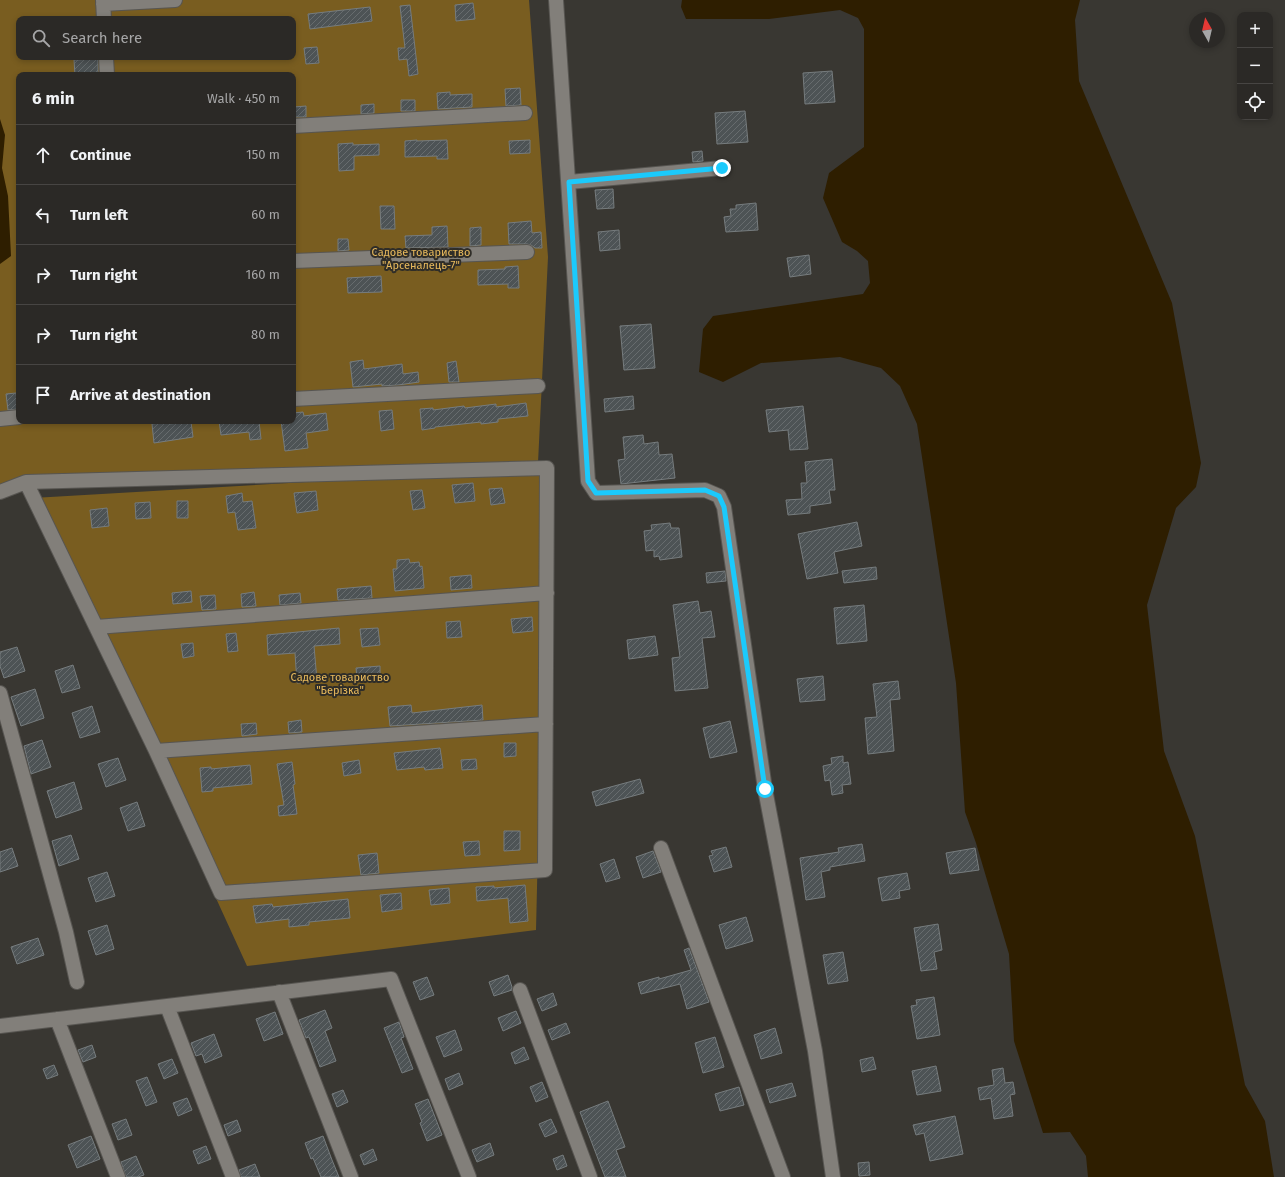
<!DOCTYPE html>
<meta charset="utf-8">
<style>
:root{--surface:#2b2926;--page:#33312e;--text:#f1f3f6;--muted:#a6a6a7;--line:#474543}
body{margin:0;font-family:"Fira Sans",sans-serif;background:var(--page);color:var(--text)}
.controls{position:absolute;right:12px;top:12px;display:grid;overflow:hidden;border-radius:8px;box-shadow:0 2px 6px #0003}
.controls button{width:36px;height:36px;display:grid;place-items:center;padding:0;border:0;border-bottom:1px solid var(--line);background:var(--surface);color:var(--text);font:20px sans-serif}
.compass{position:absolute;left:1189px;top:12px;width:36px;height:36px;border-radius:50%;background:var(--surface);box-shadow:0 2px 6px #0003;rotate:352deg}
.stop{position:absolute;width:12px;height:12px;margin:-9px;border:3px solid #1bcafc;border-radius:50%;background:#fff}
.stop.end{background:#1bcafc;border-color:#fff;box-shadow:0 1px 4px #0008}
.list{margin:0;padding:0;list-style:none}
h2{display:flex;justify-content:space-between;align-items:center;height:52px;margin:0;padding:0 16px;font-size:17px}
h2 small{font-size:13px;font-weight:400;color:var(--muted)}
.list li{display:grid;grid-template-columns:26px 1fr auto;gap:12px;align-items:center;box-sizing:border-box;height:60px;padding:0 16px;border-top:1px solid var(--line)}
.list b{display:block;font-size:15px;white-space:nowrap}
.list em{font-size:13px;font-style:normal;color:var(--muted)}
.icon{flex:none;width:22px;height:22px;fill:none;stroke:currentColor;stroke-width:2;stroke-linecap:round;stroke-linejoin:round}
.map{position:relative;flex:none;width:1285px;height:1177px;overflow:hidden}
.search{position:absolute;background:var(--surface);box-shadow:0 2px 6px #0003;left:16px;top:16px;width:280px;height:44px;display:flex;align-items:center;gap:10px;box-sizing:border-box;padding:0 14px;border-radius:8px;color:var(--muted);font-size:15px}
.panel{position:absolute;background:var(--surface);box-shadow:0 2px 6px #0003;left:16px;top:72px;width:280px;height:352px;border-radius:8px}
.map>svg:first-child{display:block}
.green{fill:#795d20;fill-rule:evenodd}
.water{fill:#2e1e00}
.building{fill:url(#building-hatch);stroke:#767c7e}
.lines{fill:none;stroke-linecap:round;stroke-linejoin:round}
.street-casing{stroke:#575551;stroke-width:16}
.street{stroke:#827f7a;stroke-width:14}
.route{stroke:#1bcafc;stroke-width:5}
.labels{text-anchor:middle;stroke-width:4;stroke-linejoin:round;paint-order:stroke}
.park-label{font-size:11px;fill:#e7b95c;stroke:#2f2d28}
</style>
<div class="map">
<svg width="1285" height="1177" viewBox="0 0 1285 1177">
<defs>
<pattern id="building-hatch" width="6" height="6" patternUnits="userSpaceOnUse"><rect width="6" height="6" fill="#4d5355"/><path d="M-1 1l2-2M0 6l6-6M5 7l2-2" fill="none" stroke="#676c6e"/></pattern>
</defs>
<rect width="100%" height="100%" fill="#393732"/>
<!-- green -->
<path class="green" d="M0,0h529l19,257 -10,206 -538,26zM19,19h274v38h-274zM19,75h274v346h-274z
M547,468l-11,462 -289,36 -214,-468z"/>
<!-- water -->
<path class="water" d="M682,0h398l-5,20 4,61 93,222 29,160 -5,24 -20,21 -29,97 17,146 31,85 50,249 20,36 9,56h-186l-2,-21 -16,-24 -27,1 -29,-92 -5,-87 -33,-111 -11,-31 -9,-129 -39,-259 -17,-38 -19,-18 -41,-11 -79,6 -38,19 -24,-10 4,-43 10,-13 150,-22 7,-11 -2,-22 -11,-10 -15,-9 -19,-44 6,-25 35,-26v-118l-6,-11 -18,-8 -71,9h-83l-5,-12z
M0,119l5,16 -3,33 6,28 3,60 -11,8z"/>
<!-- building -->
<path class="building" d="M473,3l2,16 -19,2 -1,-16z
M410,5l8,69 -9,2 -2,-17 -8,1 -1,-12h7l-5,-42z
M370,7l2,14 -62,8 -2,-15z
M317,47l2,16 -13,1 -2,-16z
M98,59v16h-23l-1,-15z
M832,71l3,31 -30,2 -2,-31z
M520,88l1,17 -15,1 -1,-17z
M450,92v3l22,-1v13l-34,2 -1,-16z
M401,100h14v11h-14z
M374,104v9l-13,1v-9z
M306,106v11h-12v-10z
M745,111l3,31 -31,2 -2,-31z
M417,140v1l30,-1 1,19h-11v-3l-32,1v-16z
M530,140v13l-20,1 -1,-13z
M353,143v2l26,-1v11l-25,1v14l-15,1 -1,-27z
M702,151l1,10 -10,1 -1,-10z
M613,189l1,19 -17,1 -2,-19z
M756,203l2,27 -32,2 -2,-15 7,-1 -1,-7h6v-4z
M380,206h14l1,23h-14z
M531,221l1,12 9,-1 1,16h-7l-4,-3 -4,-1h-18l-1,-21z
M447,226l1,21 -42,1 -1,-12 27,-1v-8z
M481,227v18l-11,1v-18z
M619,230l1,19 -20,2 -2,-19z
M338,239h10l1,11 -11,1z
M809,255l2,19 -21,3 -3,-19z
M518,266l1,22h-11v-4l-30,1v-15l27,-1v-2z
M381,276l1,16 -34,1 -1,-15z
M651,324l4,44 -31,2 -4,-44z
M363,360l1,9 38,-5 1,10 15,-2 1,10 -21,3 -16,1v-2l-29,3 -3,-25z
M456,361l3,21h-10l-2,-19z
M16,393l2,16 -10,1 -2,-16z
M633,396l1,13 -29,3 -1,-13z
M526,403l2,13 -30,3v3l-17,2v-2l-46,5v1l-13,2 -2,-21 13,-1v2l31,-4 1,2 31,-4v3z
M803,406l5,43 -18,1 -2,-20 -19,2 -3,-22z
M392,410l2,19 -13,2 -2,-20z
M303,412l1,4 22,-3 2,17 -22,3 2,15 -23,3 -4,-30h12v-8z
M219,421h40l2,18 -11,1 -1,-8 -28,3z
M168,422l1,2 22,-2 2,15 -39,6 -2,-19z
M643,435l1,9 14,-2 1,13 13,-1 3,24 -54,6 -3,-24 7,-1 -2,-22z
M832,459l3,31h-6l2,13 -21,3v7l-22,2 -2,-15 16,-1 -1,-16h6l-2,-21z
M473,483l2,18 -20,2 -3,-18z
M502,488l3,15 -14,2 -2,-16z
M422,490l3,18 -12,2 -3,-19z
M316,491l2,19 -21,3 -3,-20z
M242,493l1,9 9,-1 4,27 -18,2 -3,-18 -7,1 -2,-17z
M177,501h11v17h-11z
M150,502l1,16 -15,1 -1,-16z
M107,508l2,18 -17,2 -2,-18z
M857,522l5,24 -28,6 4,21 -31,6 -9,-45z
M670,523l1,5h8l3,29 -22,3 -1,-4 -5,1v-7l-8,1 -2,-20 8,-1 -1,-5z
M409,559l1,4 9,-1 1,5 2,-1 2,22 -29,3 -2,-22h4v-9z
M876,567l1,12 -33,4 -2,-12z
M725,571l1,10 -19,2 -1,-10z
M471,575l1,13 -21,2 -1,-13z
M371,586l1,12 -34,2 -1,-11z
M191,591l1,11 -19,2 -1,-11z
M254,592l2,14 -14,1 -1,-13z
M300,593l1,10 -21,2 -1,-10z
M215,595l1,14 -14,1 -2,-14z
M698,601l2,12 11,-2 4,26 -13,1 6,50 -33,3 -3,-33 8,-1 -7,-52z
M864,605l3,36 -30,3 -3,-36z
M532,617l1,14 -20,2 -2,-14z
M460,621l2,16 -15,1 -1,-16z
M339,628l1,16 -26,2 3,35 -20,2 -2,-30 -27,2 -1,-20z
M378,628l2,17 -18,2 -2,-18z
M236,633l2,18 -10,1 -2,-18z
M655,636l3,19 -29,4 -2,-19z
M193,643l1,13 -11,2 -2,-14z
M17,647l8,24 -21,7 -4,-12v-14z
M73,665l7,23 -18,5 -7,-22z
M380,666v10l-23,2 -1,-10z
M823,676l2,24 -25,2 -3,-23z
M898,681l2,18 -10,1 4,51 -26,3 -3,-36 12,-1 -4,-33z
M35,689l9,29 -23,8 -10,-29z
M411,705l1,8 70,-8 1,15 -93,6 -2,-19z
M92,706l8,26 -20,6 -8,-25z
M301,720l1,12 -13,1 -1,-11z
M730,721l7,31 -27,6 -7,-30z
M256,723l1,11 -15,2 -1,-12z
M42,740l9,27 -20,7 -7,-28z
M504,743h12v13l-12,1z
M440,748l3,20 -18,2 -1,-3 -27,3 -3,-17z
M843,756v7l5,-1 3,22 -9,1 1,8 -11,2 -2,-15 -5,1 -2,-15 9,-2 -1,-6z
M118,758l8,22 -20,7 -8,-23z
M476,759l1,10 -15,1 -1,-10z
M359,760l2,13 -17,3 -2,-13z
M292,762l3,22 -2,1 4,29 -18,2 -1,-10 6,-1 -7,-41z
M250,765l2,19 -39,4v3l-11,1 -2,-24 11,-1v2z
M640,779l4,14 -48,13 -4,-14z
M74,782l8,27 -26,9 -9,-27z
M137,802l8,24 -17,5 -8,-23z
M504,831h16v19l-16,1z
M71,835l8,24 -20,7 -7,-25z
M479,841l1,14 -15,1 -2,-14z
M862,844l3,17 -35,6v3l-9,2 4,25 -19,3 -6,-42 39,-6 -1,-4z
M726,847l6,20 -18,5 -5,-16 4,-1 -2,-4z
M12,848l6,18 -18,6v-20z
M975,848l4,22 -29,4 -4,-21z
M653,851l8,21 -18,6 -7,-21z
M377,853l2,20 -18,2 -3,-20z
M614,859l6,19 -14,4 -6,-18z
M107,872l8,24 -19,6 -8,-24z
M907,873l3,16 -11,2 1,7 -18,3 -4,-23z
M525,885l3,36 -18,2 -2,-25 -31,3 -1,-14 18,-1v2z
M449,888l1,15 -19,2 -2,-15z
M401,893l1,16 -20,3 -2,-17z
M348,899l2,19 -41,4v3l-20,2v-8l-33,4 -3,-17 19,-2 1,3z
M746,917l7,24 -27,8 -7,-24z
M938,924l4,26 -8,2 3,17 -16,2 -7,-43z
M107,925l7,24 -18,6 -8,-24z
M38,938l6,17 -27,9 -6,-17z
M689,948l20,54 -22,7 -7,-25 -39,10 -3,-11 21,-6v2l32,-9 -7,-20z
M843,952l5,29 -20,3 -5,-29z
M508,975l4,12v3l-18,6 -5,-14z
M427,977l7,18 -14,5 -7,-18z
M553,993l4,12 -15,6 -5,-12z
M934,997l6,38 -23,4 -6,-33 6,-1 -1,-5z
M325,1010l7,18 -7,3 11,30 -16,6 -11,-30 -3,1 -7,-18z
M516,1011l5,12 -18,8 -5,-13z
M275,1012l8,22 -19,7 -8,-22z
M399,1022l5,15 -3,1 12,31 -11,4 -18,-45z
M566,1023l4,10 -18,7 -4,-10z
M775,1028l7,25 -21,6 -7,-24z
M455,1030l7,20 -18,7 -8,-20z
M214,1034l8,22 -17,7 -3,-9 -6,2 -5,-13z
M715,1037l9,30 -21,6 -8,-30z
M92,1045l4,12 -13,5 -5,-12z
M524,1047l5,12 -14,5 -4,-11z
M873,1057l3,12 -14,3 -2,-12z
M172,1059l6,14 -14,6 -6,-15z
M54,1065l4,10 -11,4 -4,-10z
M936,1066l5,25 -24,4 -5,-24z
M1003,1068l2,15 8,-1 2,12 -5,1 3,21 -19,3 -3,-21 -11,2 -2,-12 16,-3 -2,-15z
M459,1073l4,11 -14,6 -4,-11z
M147,1077l10,25 -11,4 -10,-25z
M542,1082l6,15 -12,5 -6,-15z
M792,1083l4,13 -26,7 -4,-13z
M739,1087l5,18 -24,6 -5,-17z
M343,1090l5,12 -11,5 -5,-13z
M187,1098l5,12 -14,6 -5,-13z
M428,1099l14,36 -15,6 -7,-18 2,-1 -7,-18z
M608,1101l17,46 -9,3 10,27h-21l-25,-65z
M955,1116l8,38 -33,7 -6,-28 -8,2 -3,-10z
M126,1119l6,16 -14,5 -6,-16z
M551,1119l6,13 -12,5 -6,-13z
M237,1120l4,11 -13,5 -4,-11z
M91,1136l9,23 -23,9 -9,-23z
M323,1136l9,24 7,17h-18l-8,-19 -2,1 -6,-16z
M490,1143l4,12 -17,7 -5,-12z
M206,1146l5,13 -13,5 -5,-13z
M373,1149l4,11 -13,5 -4,-10z
M563,1155l4,11 -10,4 -4,-11z
M136,1156l8,19 -6,2h-12l-5,-15z
M869,1162l1,13 -11,1 -1,-13z
M255,1164l5,13h-19l-2,-7z"/>
<g class="lines">
<!-- street casing -->
<g class="street-casing">
<path id="street" d="M103,0l1,19
M556,0l32,481 8,12 109,-3 14,6 5,11 41,282 50,262 18,126
M103,4l72,-4
M106,57l1,18
M293,126l232,-13
M569,182l153,-14
M293,261l234,-9
M293,399l245,-13
M0,419l19,-2
M0,492l26,-10 521,-14 -2,402 -324,23 -65,-142 -130,-269
M96,627l451,-34
M0,693l66,239 11,50
M156,751l390,-27
M661,848l122,329
M520,990l70,187
M279,992l72,185
M167,1006l66,171
M57,1019l61,158
M0,1026l391,-47 78,198"/>
</g>
<!-- street -->
<use href="#street" class="street"/>
</g>
<g class="lines">
<!-- route -->
<path class="route" d="M722,168l-153,14 19,299 8,12 109,-3 14,6 5,11 41,282"/>
</g>
<g class="labels">
<!-- park labels -->
<g class="park-label">
<text x="421" y="256">Садове товариство<tspan x="421" dy="13">"Арсеналець-7"</tspan></text>
<text x="340" y="681">Садове товариство<tspan x="340" dy="13">"Берізка"</tspan></text>
</g>
</g>
</svg>
<div class="controls">
<button>+</button>
<button>−</button>
<button><svg class="icon" aria-label="locate" viewBox="0 0 24 24"><circle cx="12" cy="12" r="6"/><path d="M12 2v4M12 18v4M2 12h4M18 12h4"/></svg></button>
</div>
<svg class="compass" viewBox="-18 -18 36 36"><path d="M0-13l5 13h-10z" fill="#e53935"/><path d="M0 13l5-13h-10z" fill="#a6a6a7"/></svg>
<div class="stop" style="left:765px;top:789px"></div>
<div class="stop end" style="left:722px;top:168px"></div>
<div class="search"><svg class="icon" aria-label="search" viewBox="0 0 24 24"><circle cx="10" cy="10" r="6"/><path d="M15 15l6 6"/></svg>Search here</div>
<section class="panel">
<h2>6 min<small>Walk · 450 m</small></h2>
<ul class="list">
<li><svg class="icon" aria-label="ahead" viewBox="0 0 24 24"><path d="M12 20V5M6 11l6-6 6 6"/></svg><div><b>Continue</b></div><em>150 m</em></li>
<li><svg class="icon" aria-label="left" viewBox="0 0 24 24"><path d="M17 20v-9H6M10 6l-5 5 5 5"/></svg><div><b>Turn left</b></div><em>60 m</em></li>
<li><svg class="icon" aria-label="right" viewBox="0 0 24 24"><path d="M7 20v-9h11M14 6l5 5-5 5"/></svg><div><b>Turn right</b></div><em>160 m</em></li>
<li><svg class="icon" aria-label="right" viewBox="0 0 24 24"><path d="M7 20v-9h11M14 6l5 5-5 5"/></svg><div><b>Turn right</b></div><em>80 m</em></li>
<li><svg class="icon" aria-label="arrive" viewBox="0 0 24 24"><path d="M6 21V4h12l-3 4 3 4H6"/></svg><div><b>Arrive at destination</b></div></li>
</ul>
</section>
</div>
